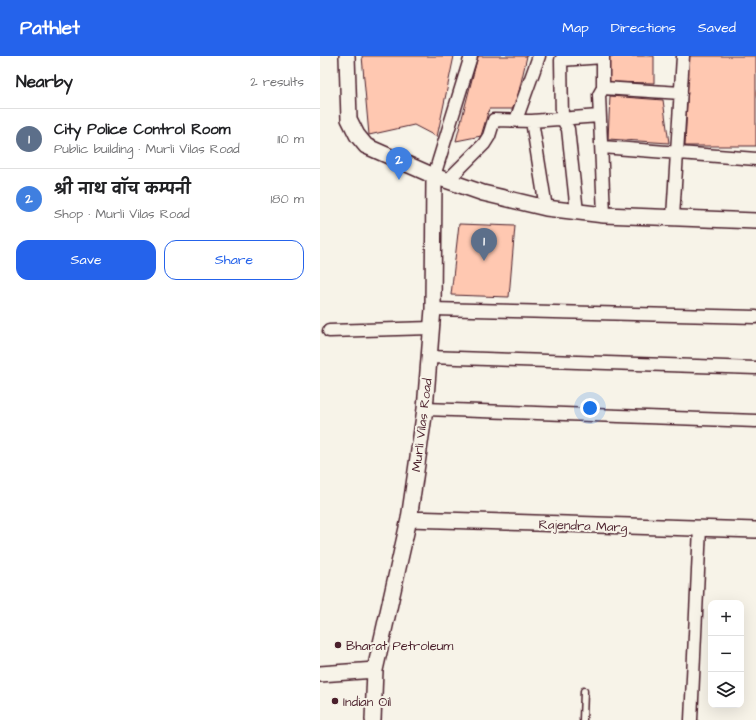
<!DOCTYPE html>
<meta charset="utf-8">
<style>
:root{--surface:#fff;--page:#f2f2f2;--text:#202124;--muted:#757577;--line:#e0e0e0;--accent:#2563eb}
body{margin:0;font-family:"Architects Daughter","Playpen Sans Deva",sans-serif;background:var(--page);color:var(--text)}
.controls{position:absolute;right:12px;bottom:12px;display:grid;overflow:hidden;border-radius:8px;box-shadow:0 4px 16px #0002}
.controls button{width:36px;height:36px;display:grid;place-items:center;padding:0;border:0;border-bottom:1px solid var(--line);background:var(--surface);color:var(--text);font:20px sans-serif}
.you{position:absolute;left:270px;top:352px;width:14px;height:14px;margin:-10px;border:3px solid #fff;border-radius:50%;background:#1a73e8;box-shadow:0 0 0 6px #1a73e833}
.badge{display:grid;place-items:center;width:26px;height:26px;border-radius:50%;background:var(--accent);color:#fff;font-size:13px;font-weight:700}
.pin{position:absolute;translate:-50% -33px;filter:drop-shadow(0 1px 2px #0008)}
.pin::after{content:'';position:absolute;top:21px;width:14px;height:12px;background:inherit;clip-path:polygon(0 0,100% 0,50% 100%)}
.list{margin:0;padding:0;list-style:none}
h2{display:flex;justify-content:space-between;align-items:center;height:52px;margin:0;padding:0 16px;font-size:17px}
h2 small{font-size:13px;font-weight:400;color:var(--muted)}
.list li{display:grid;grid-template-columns:26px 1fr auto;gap:12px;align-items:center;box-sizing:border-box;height:60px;padding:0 16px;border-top:1px solid var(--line)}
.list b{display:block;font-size:15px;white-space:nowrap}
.list p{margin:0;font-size:13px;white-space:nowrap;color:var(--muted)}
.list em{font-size:13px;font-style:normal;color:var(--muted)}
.actions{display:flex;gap:8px;padding:12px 16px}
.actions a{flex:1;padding:9px 0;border:1px solid var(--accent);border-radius:12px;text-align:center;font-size:14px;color:var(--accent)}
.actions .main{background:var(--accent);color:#fff}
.icon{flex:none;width:22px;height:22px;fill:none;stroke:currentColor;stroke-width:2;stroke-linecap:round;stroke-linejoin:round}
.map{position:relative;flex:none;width:436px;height:664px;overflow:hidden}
header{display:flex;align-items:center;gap:24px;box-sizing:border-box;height:56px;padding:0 20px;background:var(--accent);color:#fff}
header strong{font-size:19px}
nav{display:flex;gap:22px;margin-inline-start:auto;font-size:14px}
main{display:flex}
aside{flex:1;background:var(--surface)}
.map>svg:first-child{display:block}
.building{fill:#ffc8b1;stroke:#4a1f2b}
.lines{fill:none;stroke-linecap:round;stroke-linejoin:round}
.service-casing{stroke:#4a1f2b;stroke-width:9}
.minor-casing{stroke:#4a1f2b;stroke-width:15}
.tertiary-casing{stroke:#4a1f2b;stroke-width:18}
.service{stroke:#f7f3e8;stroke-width:6}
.minor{stroke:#f7f3e8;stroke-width:12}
.tertiary{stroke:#f7f3e8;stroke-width:15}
.poi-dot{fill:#4a1f2b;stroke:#f7f3e8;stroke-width:1.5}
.labels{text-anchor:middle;stroke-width:4;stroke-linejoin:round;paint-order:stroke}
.street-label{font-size:13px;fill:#4a1f2b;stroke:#f7f3e8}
.poi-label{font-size:13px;fill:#4a1f2b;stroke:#f7f3e8;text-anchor:start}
</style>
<header>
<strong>Pathlet</strong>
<nav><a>Map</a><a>Directions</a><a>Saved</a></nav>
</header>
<main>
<aside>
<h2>Nearby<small>2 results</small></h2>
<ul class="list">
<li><span class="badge" style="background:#5c6f8a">1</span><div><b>City Police Control Room</b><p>Public building · Murli Vilas Road</p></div><em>110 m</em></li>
<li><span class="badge" style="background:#3f7fe0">2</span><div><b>श्री नाथ वॉच कम्पनी</b><p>Shop · Murli Vilas Road</p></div><em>180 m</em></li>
</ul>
<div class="actions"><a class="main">Save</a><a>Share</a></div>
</aside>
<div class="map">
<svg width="436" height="664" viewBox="0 0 436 664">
<rect width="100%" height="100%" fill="#f7f3e8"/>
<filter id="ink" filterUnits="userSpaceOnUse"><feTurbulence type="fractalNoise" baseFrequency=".025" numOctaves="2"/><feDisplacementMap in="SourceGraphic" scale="8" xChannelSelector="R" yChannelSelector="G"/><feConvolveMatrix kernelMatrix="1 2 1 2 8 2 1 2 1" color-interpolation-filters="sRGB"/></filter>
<g filter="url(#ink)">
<!-- building -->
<path class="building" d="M42,0h92l-17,81 -23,-12 -45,10z
M158,0h49l-12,53h-26l-8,27 -25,5z
M288,0h46v27l-45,-1z
M369,0h67v90h-71z
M290,40l53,4 6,43 -61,-4z
M139,168l56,2 -6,71 -58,-2z"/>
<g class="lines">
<!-- service casing -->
<g class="service-casing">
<path id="service" d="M263,664l1,-29"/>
</g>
<!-- minor casing -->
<g class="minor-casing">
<path id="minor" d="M283,0v32l78,5
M283,32l-4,7 5,120
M196,64l23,-64
M282,91l154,12
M114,120l37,-120
M127,125l37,-37 5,-8 5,-16 38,1
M226,152l-14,-87 67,-5
M257,156l-9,-83 -6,-11 -1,-58 42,-3
M353,161l10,-161
M113,253l323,8
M9,275l102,-3
M109,301l327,11
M105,353l331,12
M371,664l9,-192"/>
</g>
<!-- tertiary casing -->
<g class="tertiary-casing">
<path id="tertiary" d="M27,0l2,63 8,16 9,11 68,30 49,17 63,15 58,7 152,6
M89,463l347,11
M0,618l55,-4
M53,664l2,-50 34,-151 16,-110 8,-100 1,-133"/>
</g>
<!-- service -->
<use href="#service" class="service"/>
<!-- minor -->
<use href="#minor" class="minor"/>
<!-- tertiary -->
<use href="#tertiary" class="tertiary"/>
</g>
</g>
<!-- markers -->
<g class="poi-dot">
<circle cx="18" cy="589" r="4"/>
<circle cx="15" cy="645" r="4"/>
</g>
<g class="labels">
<!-- street labels -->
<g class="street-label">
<text transform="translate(101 369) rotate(-83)" y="5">Murli Vilas Road</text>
<text transform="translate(263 469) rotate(2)" y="5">Rajendra Marg</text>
</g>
<!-- poi labels -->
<g class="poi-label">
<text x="26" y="594">Bharat Petroleum</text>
<text x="23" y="650">Indian Oil</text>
</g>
</g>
</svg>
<div class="controls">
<button>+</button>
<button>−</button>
<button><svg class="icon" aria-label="layers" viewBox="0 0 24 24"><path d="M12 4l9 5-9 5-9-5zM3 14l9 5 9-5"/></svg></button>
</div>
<div class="you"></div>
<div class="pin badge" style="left:164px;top:205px;background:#5c6f8a">1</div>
<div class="pin badge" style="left:79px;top:124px;background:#3f7fe0">2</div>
</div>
</main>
